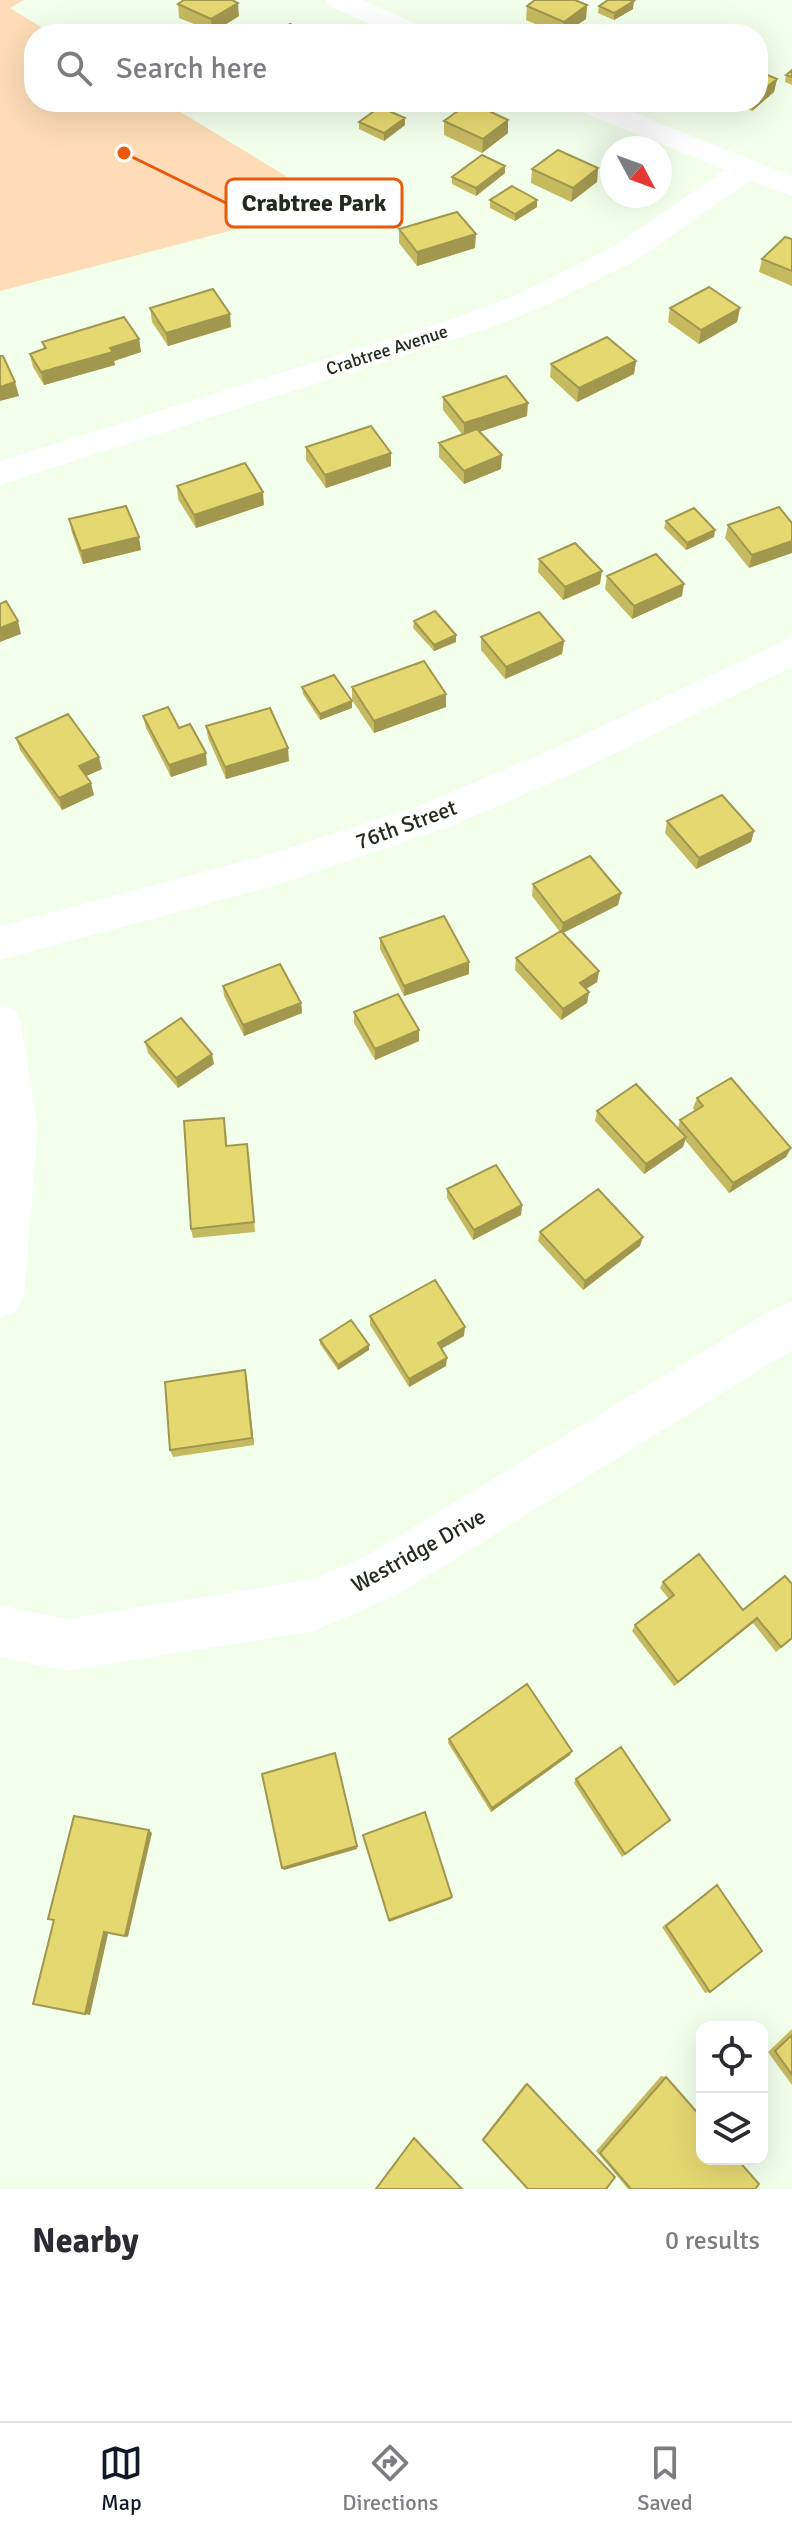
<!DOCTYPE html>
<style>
:root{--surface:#fff;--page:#f7f7f7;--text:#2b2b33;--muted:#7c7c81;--line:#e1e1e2;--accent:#111827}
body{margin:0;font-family:Signika,sans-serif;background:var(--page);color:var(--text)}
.controls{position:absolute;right:24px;bottom:24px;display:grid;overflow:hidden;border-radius:16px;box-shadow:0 8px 32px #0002}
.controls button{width:72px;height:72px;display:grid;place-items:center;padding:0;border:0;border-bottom:2px solid var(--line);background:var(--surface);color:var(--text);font:40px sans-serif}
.compass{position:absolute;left:600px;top:136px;width:72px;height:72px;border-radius:50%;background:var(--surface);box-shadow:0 8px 32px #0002;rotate:131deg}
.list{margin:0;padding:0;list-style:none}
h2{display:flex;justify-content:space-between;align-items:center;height:104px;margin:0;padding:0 32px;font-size:34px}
h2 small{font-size:26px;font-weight:400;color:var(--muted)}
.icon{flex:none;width:44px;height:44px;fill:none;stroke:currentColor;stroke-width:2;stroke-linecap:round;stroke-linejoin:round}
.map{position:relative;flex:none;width:792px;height:2189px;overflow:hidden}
.search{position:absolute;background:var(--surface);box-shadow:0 8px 32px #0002;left:24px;right:24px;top:24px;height:88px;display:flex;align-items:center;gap:20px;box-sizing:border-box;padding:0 28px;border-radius:32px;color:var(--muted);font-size:30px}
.sheet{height:232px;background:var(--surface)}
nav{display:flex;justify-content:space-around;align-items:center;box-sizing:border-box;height:112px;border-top:2px solid var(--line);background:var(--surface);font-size:22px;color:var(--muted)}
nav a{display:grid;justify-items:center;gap:4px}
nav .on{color:var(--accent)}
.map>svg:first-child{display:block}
.green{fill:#fddcb7}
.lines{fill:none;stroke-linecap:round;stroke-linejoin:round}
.street{fill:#fff;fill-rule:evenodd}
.wall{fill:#c6ba61}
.shaded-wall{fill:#a1974f}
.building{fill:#e6d871;stroke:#a1974f;stroke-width:2}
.labels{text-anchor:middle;stroke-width:6;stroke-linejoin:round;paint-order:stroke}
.far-street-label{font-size:18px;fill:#222a1e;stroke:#fff}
.street-label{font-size:22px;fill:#222a1e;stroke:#fff}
.leader{fill:none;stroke:#e8590c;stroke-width:3}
.callout-dot{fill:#e8590c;stroke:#fff;stroke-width:3}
.callout{fill:#fff;stroke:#e8590c;stroke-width:3}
.callout-label{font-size:24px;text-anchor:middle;font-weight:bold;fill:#222a1e}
</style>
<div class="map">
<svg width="792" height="2189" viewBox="0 0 792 2189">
<rect width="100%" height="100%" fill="#f2ffeb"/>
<!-- green -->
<path class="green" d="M0,0h24l-14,8 42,26h-18v68h130l168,102 -332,87z"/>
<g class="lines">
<!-- street -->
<path class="street" d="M325,0h37l64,28 4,6h-37l-64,-28z
M568,102h39l185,74v20l-42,-15 -117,81 -92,46 -61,23 -480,154v-24l458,-144 61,-23 92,-46 114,-78 -153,-62z
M792,637v30l-207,101 -136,59 -175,59 -274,74v-34l274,-73 147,-48 136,-58z
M0,1005l15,5 6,13 17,106 -14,167 -7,15 -17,7z
M792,1302v48l-395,245 -83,36 -248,40 -66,-14v-52l66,14 247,-40 48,-20 414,-251z"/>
</g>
<!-- wall -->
<path class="wall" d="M178,4l61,12 -25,16 -35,-14z
M587,5l-1,14 -22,15h-5l-33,-14 1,-14z
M599,6l34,3 -19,11 -16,-7z
M792,70v15l-7,-3 1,-7z
M777,79l-3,13 -22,19 -20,-9h26z
M362,102h39l-13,9 17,14 -21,16 -25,-12v-7l18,-13z
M508,120v13l-26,20 -38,-18v-14z
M505,166v7l-29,23 -24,-12v-7z
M598,168l-1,14 -26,20 -40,-19 1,-14z
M490,200l47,7 -22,14 -25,-13z
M399,229l76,19 -58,18 -18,-23z
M792,239v47l-33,-14 3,-13z
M150,308l81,19 -63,19 -16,-24z
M670,308h70l-3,14 -38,22 -31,-22z
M139,339l2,13 -27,9 1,4 -71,20 -11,-18 -3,-13 14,-5 -2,-7z
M636,361l-2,13 -57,28 -27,-25 1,-13z
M443,397l84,19 -48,16 22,37 -37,15 -25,-27v-14l23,-9 -19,-24z
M306,447l85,6v13l-65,22 -20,-28z
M177,486l87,19 -68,23 -18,-29z
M779,507l-30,61 -24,-30 3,-13z
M69,519l72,31 -58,14 -11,-31z
M666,521l49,9 -1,7 -28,13 -22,-22z
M539,559l61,25 -37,16 -25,-28z
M607,576l75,20 -50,23 -27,-30z
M414,621l42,21 -22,9 -21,-23z
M481,637l83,4 -2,13 -57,25 -24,-29z
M302,687l50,21 -32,12 -17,-26z
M352,687l94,7v13l-72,26 -22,-33z
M143,716l36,12 28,37 -36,12 -25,-49z
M206,726l83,35 -63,18 -18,-41z
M16,738l86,31 -16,7 8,19 -32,15 -42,-60z
M667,821l87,10 -3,11 -55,27 -31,-36z
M533,884l88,9 -3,12 -55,28 36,38 -2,11 -11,7 3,3 -2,11 -26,17 -46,-50 1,-12 44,-26 -28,-36z
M380,938l89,24v12l-65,22 -24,-47z
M223,986l78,17 1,10 -58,23 -20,-40z
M354,1012l65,29 -44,19 -21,-37z
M145,1042l69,22 -36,24 -30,-35z
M697,1098l94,50 -5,9 -57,36 -44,-53 -2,7 -39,27 -49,-53 2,-10 81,17 2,-8 15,-9 -2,-3z
M226,1128l1,18 22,7 6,79 -62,6 -2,-9z
M447,1189l75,16 -1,10 -48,25 -26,-42z
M540,1232l100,14 -57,44 -45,-49z
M370,1316l94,20 -23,13 5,17 -37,21 -39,-62z
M320,1340l49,5v5l-31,20 -18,-26z
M245,1370l9,75 -81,12 -3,-7z
M663,1582l80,28 49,29 -16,13 -23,-29 -79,63 -42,-55 3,-6 34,-26 -9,-11z
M449,1739l121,16 -79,57 -43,-69z
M576,1779l94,41 -48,37 -48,-74z
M717,1885l-7,107 -5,1 -43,-66z
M792,2029v56l-24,-33z
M661,2076l5,1 89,112h-127l-32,-38z
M525,2084h2v105l-45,-50z
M414,2137l49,52h-88z"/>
<!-- shaded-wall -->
<path class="shaded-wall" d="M634,1l-1,8 -19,11v-7z
M238,3l1,13 -27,17 -1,-14z
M587,5l-1,14 -23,15 1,-12z
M777,79l-3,13 -22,19 2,-9h4v-8z
M385,102h16l-16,11z
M405,118v7l-21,16v-8z
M508,120v13l-26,20 1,-14z
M505,166v7l-29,23v-8z
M598,168l-1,14 -26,20 2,-14z
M537,200v7l-22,14v-7z
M476,234l-1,14 -58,18v-14z
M740,308l-3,14 -38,22 2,-14z
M230,314l1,13 -63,19 -2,-13z
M139,339l2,13 -27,9 1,4 -71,20 -3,-13z
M636,361l-2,13 -57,28 2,-14z
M15,382l4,14 -19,5v-14z
M528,403l-1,13 -63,21v-14z
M391,453v13l-65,22 -1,-13z
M502,455l-1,14 -37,15v-13z
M263,492l1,13 -68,23 -2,-13z
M715,530l-1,7 -28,13 1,-7z
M139,537l2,13 -58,14 -2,-13z
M792,541v12l-43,15 3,-13z
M602,571l-2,13 -37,16 2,-13z
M684,584l-2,12 -50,23 2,-13z
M18,621l3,13 -21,8v-14z
M456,635v7l-22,9v-6z
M564,641l-2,13 -57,25 1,-12z
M446,694v13l-72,26v-12z
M352,701v7l-32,12v-6z
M288,748l1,13 -63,18 -1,-12z
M206,753l1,12 -36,12 -2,-12z
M99,757l3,12 -20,9 -3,-12z
M91,783l3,12 -32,15 -3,-12z
M754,831l-3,11 -55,27 3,-11z
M621,893l-3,12 -57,29 2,-11z
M469,962v12l-65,22v-10z
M599,971l-2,11 -19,12 2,-11z
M589,992l-2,11 -26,17 2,-11z
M301,1003l1,10 -58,23 -1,-11z
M419,1030v11l-44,19v-11z
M212,1054l2,10 -36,24 -2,-10z
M686,1137l-3,10 -39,27 2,-10z
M791,1148l-5,9 -57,36 4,-10z
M522,1205l-1,10 -48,25 1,-10z
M643,1237l-3,9 -57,44 2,-9z
M465,1327l-1,9 -27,15 1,-8z
M369,1345v5l-31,20v-5z
M447,1358l-1,8 -37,21v-8z
M245,1370l2,8 7,67 -2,-7z
M757,1618l-4,5 -79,63 4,-4z
M572,1751l-2,4 -79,57 1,-4z
M149,1830l3,3 -24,104 -3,-1z
M357,1846v3l-73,21 -2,-2z
M452,1897l-1,2 -62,23v-2z
M104,1932l4,2 -18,81 -5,-1z"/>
<!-- building -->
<path class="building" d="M184,0h48l6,3 -27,16 -33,-15z
M535,0h40l12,5 -23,17 -37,-16z
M608,0h22l4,1 -20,12 -15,-7z
M290,24l22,10h-37z
M631,26l20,8h-31z
M210,30l7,4h-13z
M792,70v7l-6,-2z
M758,71l19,8 -19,15z
M470,102l38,18 -25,19 -39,-18z
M380,107l25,11 -21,15 -25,-11z
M558,150l40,18 -25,20 -41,-19z
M482,155l23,11 -29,22 -24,-11z
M512,186l25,14 -22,14 -25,-14z
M457,212l19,22 -59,18 -18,-23z
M785,237l7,2v32l-30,-12z
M709,287l31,21 -39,22 -31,-22z
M213,289l17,25 -64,19 -16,-25z
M124,317l15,22 -29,9 3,4 -72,20 -11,-18 16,-6 -4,-6z
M607,337l29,24 -57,27 -28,-24z
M0,356h3l12,26 -15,5z
M506,376l22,27 -64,20 -21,-26z
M371,426l20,27 -66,22 -19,-28z
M477,429l25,26 -38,16 -25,-28z
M245,463l18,29 -69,23 -17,-29z
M126,506l13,31 -58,14 -12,-32z
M779,507l13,16v18l-40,14 -24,-30z
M694,508l21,22 -28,13 -21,-22z
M575,543l27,28 -37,16 -26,-28z
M656,554l28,30 -50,22 -27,-30z
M6,601l12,20 -18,7v-24z
M435,611l21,24 -22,10 -20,-24z
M539,612l25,29 -58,26 -25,-30z
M424,661l22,33 -72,27 -22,-34z
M334,675l18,26 -32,13 -18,-27z
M168,707l11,21 11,-4 16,29 -37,12 -26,-49z
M270,708l18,40 -63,19 -19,-41z
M68,714l31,43 -20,9 12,17 -32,15 -43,-60z
M722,795l32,36 -55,27 -32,-37z
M590,856l31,37 -58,30 -30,-39z
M444,916l25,46 -65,24 -24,-48z
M561,931l38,40 -19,12 9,9 -26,17 -47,-51z
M280,964l21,39 -58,22 -20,-39z
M398,994l21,36 -44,19 -21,-37z
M181,1018l31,36 -36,24 -31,-36z
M731,1078l60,70 -58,35 -53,-63 23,-14 -6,-8z
M636,1084l50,53 -40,27 -49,-53z
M224,1118l2,28 21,-2 7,78 -63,7 -7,-108z
M496,1165l26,40 -48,25 -27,-41z
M598,1189l45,48 -58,44 -45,-49z
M435,1280l30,47 -27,16 9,15 -38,21 -39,-63z
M351,1320l18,25 -31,20 -18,-25z
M245,1370l7,68 -82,12 -5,-68z
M699,1554l44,56 42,-34 7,8v54l-11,9 -24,-29 -79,64 -43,-57 39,-30 -11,-13z
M527,1684l45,67 -80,57 -43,-69z
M621,1747l49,73 -45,34 -49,-75z
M335,1753l22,93 -75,22 -20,-94z
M425,1812l27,85 -63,23 -26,-85z
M74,1816l75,14 -24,106 -21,-4 -19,82 -52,-10 21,-84 -6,-1z
M717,1885l45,66 -52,41 -44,-66z
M792,2035v40l-17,-24z
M666,2077l36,41v41h35l22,25 -4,5h-124l-31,-36z
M527,2084l88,93 -9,12h-78l-45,-49z
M414,2138l48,51h-86z"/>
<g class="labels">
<!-- far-street labels -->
<g class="far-street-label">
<text transform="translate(387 350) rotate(-18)" y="6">Crabtree Avenue</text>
</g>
<!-- street labels -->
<g class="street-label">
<text transform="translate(406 824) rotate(-20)" y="8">76th Street</text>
<text transform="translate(418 1550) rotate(-29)" y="8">Westridge Drive</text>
</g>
</g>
<!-- callouts -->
<path class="leader" d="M124 153L226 203"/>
<circle class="callout-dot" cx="124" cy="153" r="8"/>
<rect class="callout" x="226" y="179" width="176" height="48" rx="8"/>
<g class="callout-label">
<text x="314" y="211">Crabtree Park</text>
</g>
</svg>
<div class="controls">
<button><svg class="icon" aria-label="locate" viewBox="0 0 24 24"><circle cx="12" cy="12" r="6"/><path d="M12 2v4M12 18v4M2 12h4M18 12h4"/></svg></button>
<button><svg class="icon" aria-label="layers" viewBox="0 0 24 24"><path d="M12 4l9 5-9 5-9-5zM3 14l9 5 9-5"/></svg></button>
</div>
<svg class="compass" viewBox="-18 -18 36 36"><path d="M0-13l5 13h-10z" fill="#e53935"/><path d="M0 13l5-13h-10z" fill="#7c7c81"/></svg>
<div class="search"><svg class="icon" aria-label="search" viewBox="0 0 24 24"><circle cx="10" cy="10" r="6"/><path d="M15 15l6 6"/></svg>Search here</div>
</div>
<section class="sheet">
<h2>Nearby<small>0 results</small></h2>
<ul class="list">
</ul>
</section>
<nav>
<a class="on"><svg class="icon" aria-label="map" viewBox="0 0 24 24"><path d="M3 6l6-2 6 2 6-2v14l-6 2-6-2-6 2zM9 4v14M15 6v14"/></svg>Map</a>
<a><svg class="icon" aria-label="directions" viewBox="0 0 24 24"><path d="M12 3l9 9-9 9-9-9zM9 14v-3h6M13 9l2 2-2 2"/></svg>Directions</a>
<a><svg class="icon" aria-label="saved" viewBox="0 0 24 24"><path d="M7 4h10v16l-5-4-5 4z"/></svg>Saved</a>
</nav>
